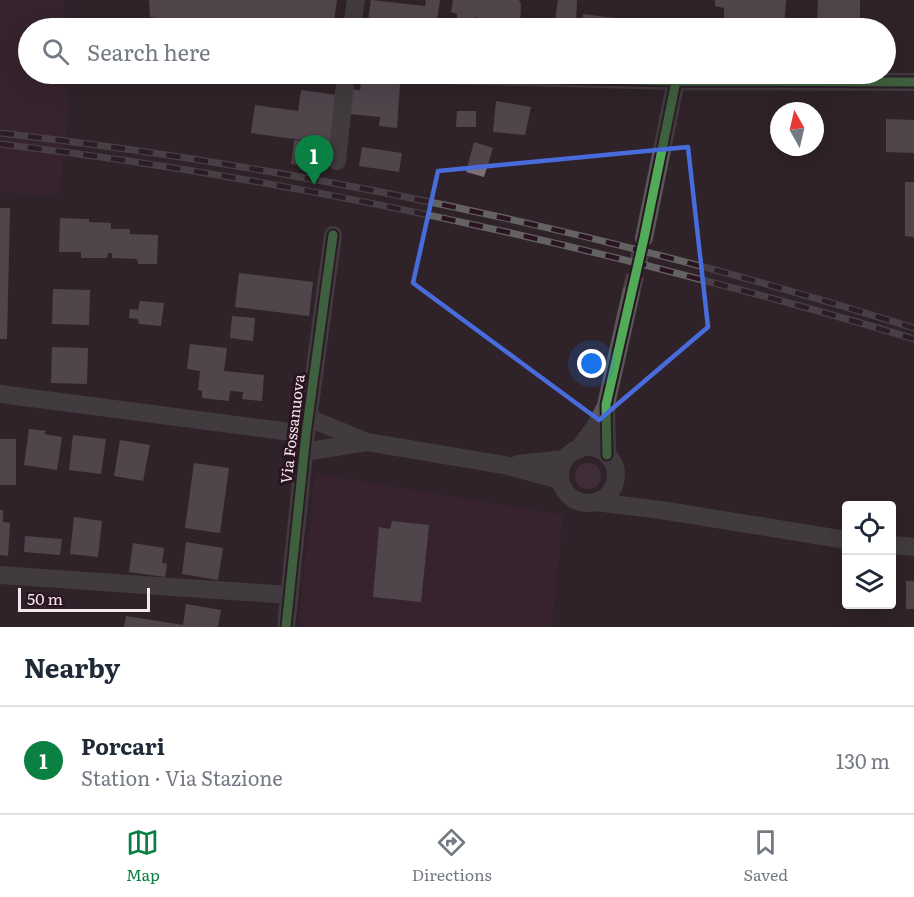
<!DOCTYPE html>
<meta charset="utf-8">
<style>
:root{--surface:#fff;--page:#f2f2f3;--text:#1f2937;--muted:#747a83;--line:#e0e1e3;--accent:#0b8043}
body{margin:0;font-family:Literata,serif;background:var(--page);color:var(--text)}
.controls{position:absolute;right:18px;bottom:18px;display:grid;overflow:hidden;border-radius:6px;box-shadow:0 6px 24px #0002}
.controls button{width:54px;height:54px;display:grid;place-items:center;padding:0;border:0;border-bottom:2px solid var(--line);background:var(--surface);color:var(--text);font:30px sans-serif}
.compass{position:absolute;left:770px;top:102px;width:54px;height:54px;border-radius:50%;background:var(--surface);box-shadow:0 6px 24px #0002;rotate:352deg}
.scale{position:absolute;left:18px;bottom:15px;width:132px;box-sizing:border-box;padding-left:6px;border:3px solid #f6e6ed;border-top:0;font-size:16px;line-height:21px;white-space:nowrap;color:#f6e6ed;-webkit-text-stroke:4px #2a1420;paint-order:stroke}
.you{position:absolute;left:592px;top:364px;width:21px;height:21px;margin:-15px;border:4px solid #fff;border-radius:50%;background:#1a73e8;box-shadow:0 0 0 9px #1a73e833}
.badge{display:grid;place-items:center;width:39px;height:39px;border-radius:50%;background:var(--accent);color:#fff;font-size:20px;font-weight:700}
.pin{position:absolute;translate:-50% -50px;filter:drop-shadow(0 2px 3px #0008)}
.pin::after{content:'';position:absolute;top:32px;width:21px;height:18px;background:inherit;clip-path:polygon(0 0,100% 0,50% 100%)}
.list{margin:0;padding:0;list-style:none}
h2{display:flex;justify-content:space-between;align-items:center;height:78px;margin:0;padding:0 24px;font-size:26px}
h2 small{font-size:20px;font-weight:400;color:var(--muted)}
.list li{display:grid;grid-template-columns:39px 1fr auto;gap:18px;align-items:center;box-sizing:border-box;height:108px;padding:0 24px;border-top:2px solid var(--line)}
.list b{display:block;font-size:22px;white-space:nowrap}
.list p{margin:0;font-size:20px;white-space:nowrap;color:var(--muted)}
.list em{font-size:20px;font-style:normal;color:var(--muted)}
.icon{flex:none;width:33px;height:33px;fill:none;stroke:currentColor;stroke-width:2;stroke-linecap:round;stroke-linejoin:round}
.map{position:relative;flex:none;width:914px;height:627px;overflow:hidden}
.search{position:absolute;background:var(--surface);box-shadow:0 6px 24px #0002;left:18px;right:18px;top:18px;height:66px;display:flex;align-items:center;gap:15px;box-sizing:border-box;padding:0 21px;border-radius:33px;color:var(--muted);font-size:22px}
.sheet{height:186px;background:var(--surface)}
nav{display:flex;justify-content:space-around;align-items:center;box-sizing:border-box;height:84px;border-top:2px solid var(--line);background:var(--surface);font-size:16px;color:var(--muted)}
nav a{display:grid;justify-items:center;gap:3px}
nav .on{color:var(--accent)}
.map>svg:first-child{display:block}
.built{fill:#3f2533}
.green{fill:#523c47}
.building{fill:#7b6f75}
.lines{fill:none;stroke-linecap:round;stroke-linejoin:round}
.minor-tunnel{stroke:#4d3f46;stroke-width:18;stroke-dasharray:18 9;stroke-linecap:butt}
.minor{stroke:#575859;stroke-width:18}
.rail-casing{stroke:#656264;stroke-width:7}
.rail{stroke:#2a1420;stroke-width:4.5;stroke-dasharray:14;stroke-linecap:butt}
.cycleway-casing{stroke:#2a1420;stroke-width:13}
.cycleway{stroke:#51ab58;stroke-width:9}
.marked{fill:none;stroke:#486cdc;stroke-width:4.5;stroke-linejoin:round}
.labels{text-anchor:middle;stroke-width:6;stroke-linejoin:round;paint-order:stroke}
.street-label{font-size:15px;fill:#f6e6ed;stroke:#2a1420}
</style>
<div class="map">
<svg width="914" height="627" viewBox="0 0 914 627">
<rect width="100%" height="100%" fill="#2f2229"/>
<!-- built -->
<path class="built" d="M0,0h65l1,28h-38v46h40l1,34 -10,88 -59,-3z
M315,473l248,42 -11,112h-254z"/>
<!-- green -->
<path class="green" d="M575 476a13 13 0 1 1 26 0a13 13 0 1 1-26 0Z"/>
<!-- building -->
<path class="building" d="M149,0h188l-4,28h-162l1,-7 -22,-4z
M371,0l54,6 1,-6h14l-4,28h-69z
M453,0h66l2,4 -1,23 -46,-10 -1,11h-16v-14l-6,-2z
M558,0h19l-1,22 -21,-1z
M715,0h71l-2,28h-30v-4l-30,-4v-12l-9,-2z
M818,0h42v24l-26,-4 1,5 -18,-1z
M583,14l63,8v6h-64z
M361,81l39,3 -3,44 -18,-2 1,-9 -32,-3 2,-25 10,1z
M301,90l36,5 -6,49 -80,-11 4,-28 43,6z
M496,101l35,6 -6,28 -32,-3z
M457,111h19v16h-20z
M886,119l28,1v33l-28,-1z
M294,140l37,5 -3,24 -37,-5z
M474,142l19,6 -9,29 -18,-5z
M362,147l40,6 -3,19 -40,-6z
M905,182h9v55l-9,-1z
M0,208h10l-3,131h-7z
M60,218l29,1v3l22,1v6h19v5l28,1 -1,29h-19l-1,-5 -25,-1v-5h-4l-1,5h-26v-6h-22z
M239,273l74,9 -4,34 -74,-9z
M53,289l37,1 -1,35 -37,-1z
M140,301l24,2 -3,23 -22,-2 -1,-5 -9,-1 1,-9 8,1z
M232,316l23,2 -2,23 -23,-3z
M190,344l37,4 -3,23 40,4 -2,26 -20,-2 1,-7 -13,-1 -1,10 -27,-3v-7l-4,-1 2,-19 -13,-2z
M52,347l36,1 -1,36 -36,-1z
M29,429l17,2 -2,3 18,3 -5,33 -33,-5z
M73,435l33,4 -5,35 -32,-4z
M0,439h16v46h-16z
M120,440l30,5 -7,36 -29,-5z
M194,463l35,5 -9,65 -35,-5z
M0,510h3v12l7,1 -2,33 -8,-1z
M74,517l28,4 -4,36 -28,-3z
M392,521l37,4 -8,77 -48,-5 6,-70 11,2z
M25,536l37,3 -2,16 -36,-3z
M186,542l37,6 -5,32 -36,-6z
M133,543l31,5 -2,15 5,1 -2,13 -36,-5z
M906,581h8v28h-8z
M186,604l35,6 -3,17h-94l2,-11 57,9z"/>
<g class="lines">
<!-- minor-tunnel -->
<path class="minor-tunnel" d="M631,293l13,-55"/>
<!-- minor -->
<path class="minor" d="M352,28l4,-28
M400,74l276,7 238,1
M337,161l9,-87
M644,238l32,-157
M0,394l306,40
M309,418l58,24
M560 475a28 28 0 1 1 56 0a28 28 0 1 1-56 0Z
M578,450l18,-25 10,-19
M304,452l63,-10 137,23 56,15
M607,455l-1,-50 25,-112
M518,464l47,-5
M595,502l66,8 185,30
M892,545l22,2
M0,575l290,20
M286,627l20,-193 27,-199"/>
<!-- rail casing -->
<g class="rail-casing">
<path id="rail" d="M0,133c308,35 618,102 914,195
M0,144c215,25 428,67 637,119 93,24 186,48 277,76"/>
</g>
<!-- rail -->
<use href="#rail" class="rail"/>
<!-- cycleway casing -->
<g class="cycleway-casing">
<path id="cycleway" d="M400,74l276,7 238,1
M607,455l-1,-50 38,-167 32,-157
M286,627l20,-193 27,-199"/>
</g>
<!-- cycleway -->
<use href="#cycleway" class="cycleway"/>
</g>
<!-- marked area -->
<path d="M0 0H914V627H0ZM688,147l20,180 -109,93 -186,-137 25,-112z" fill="#2f2229" fill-opacity=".55" fill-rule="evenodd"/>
<path class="marked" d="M688,147l20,180 -109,93 -186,-137 25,-112z"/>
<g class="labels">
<!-- street labels -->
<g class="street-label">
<text transform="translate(293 429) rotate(-83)" y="5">Via Fossanuova</text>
</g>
</g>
</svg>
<div class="controls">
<button><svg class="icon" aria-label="locate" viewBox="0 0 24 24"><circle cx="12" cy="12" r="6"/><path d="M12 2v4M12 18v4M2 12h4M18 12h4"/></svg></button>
<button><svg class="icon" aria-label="layers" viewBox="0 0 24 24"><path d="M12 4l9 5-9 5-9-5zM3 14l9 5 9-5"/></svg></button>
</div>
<svg class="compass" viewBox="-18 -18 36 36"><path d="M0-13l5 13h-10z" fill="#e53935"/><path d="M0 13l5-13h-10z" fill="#747a83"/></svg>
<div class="scale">50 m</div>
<div class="you"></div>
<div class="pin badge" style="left:314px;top:185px">1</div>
<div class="search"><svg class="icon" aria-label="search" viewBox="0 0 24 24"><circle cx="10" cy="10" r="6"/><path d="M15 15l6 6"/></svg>Search here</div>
</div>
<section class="sheet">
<h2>Nearby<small></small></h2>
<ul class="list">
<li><span class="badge">1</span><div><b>Porcari</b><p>Station · Via Stazione</p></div><em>130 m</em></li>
</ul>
</section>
<nav>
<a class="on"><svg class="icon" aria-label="map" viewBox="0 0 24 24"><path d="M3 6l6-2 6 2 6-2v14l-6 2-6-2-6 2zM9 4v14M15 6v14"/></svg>Map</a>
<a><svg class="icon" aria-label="directions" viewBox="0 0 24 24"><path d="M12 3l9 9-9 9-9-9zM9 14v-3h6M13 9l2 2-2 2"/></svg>Directions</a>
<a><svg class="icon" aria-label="saved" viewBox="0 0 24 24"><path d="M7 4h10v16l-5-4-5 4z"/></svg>Saved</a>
</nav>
